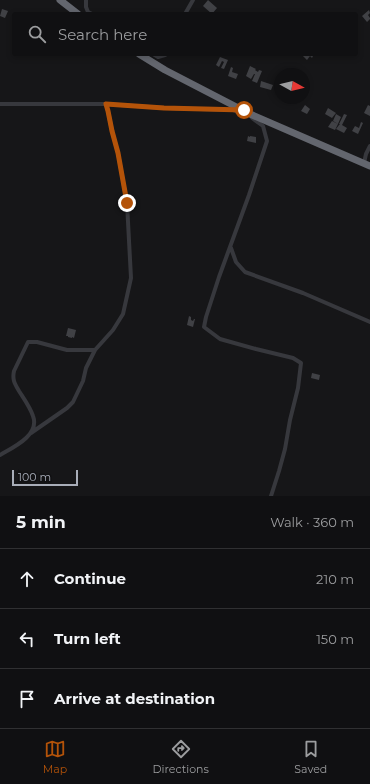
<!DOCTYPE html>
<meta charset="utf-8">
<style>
:root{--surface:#101012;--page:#19191b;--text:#f1f3f6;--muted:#9c9d9f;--line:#303032;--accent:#b45309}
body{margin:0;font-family:Montserrat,sans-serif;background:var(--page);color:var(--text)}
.compass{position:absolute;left:274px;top:68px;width:36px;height:36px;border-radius:50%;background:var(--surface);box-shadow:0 2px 6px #0003;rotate:98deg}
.scale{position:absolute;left:12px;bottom:10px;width:66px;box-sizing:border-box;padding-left:4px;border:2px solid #a8adb8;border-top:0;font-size:11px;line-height:14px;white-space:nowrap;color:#a8adb8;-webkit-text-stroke:3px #111113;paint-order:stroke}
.stop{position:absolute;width:12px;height:12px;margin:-9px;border:3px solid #b45309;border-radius:50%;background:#fff}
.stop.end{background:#b45309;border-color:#fff;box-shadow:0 1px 4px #0008}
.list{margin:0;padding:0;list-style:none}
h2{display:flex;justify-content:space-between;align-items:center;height:52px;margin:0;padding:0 16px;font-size:17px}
h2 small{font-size:13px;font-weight:400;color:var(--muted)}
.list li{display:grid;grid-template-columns:26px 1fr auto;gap:12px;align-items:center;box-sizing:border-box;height:60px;padding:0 16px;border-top:1px solid var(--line)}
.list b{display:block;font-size:15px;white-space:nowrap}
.list em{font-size:13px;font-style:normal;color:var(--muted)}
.icon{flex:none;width:22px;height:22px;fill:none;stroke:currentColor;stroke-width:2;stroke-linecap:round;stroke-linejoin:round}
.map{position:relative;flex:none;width:370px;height:496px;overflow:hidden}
.search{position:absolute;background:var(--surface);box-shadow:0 2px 6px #0003;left:12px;right:12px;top:12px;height:44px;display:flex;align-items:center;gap:10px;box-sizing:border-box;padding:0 14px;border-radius:4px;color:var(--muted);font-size:15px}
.sheet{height:232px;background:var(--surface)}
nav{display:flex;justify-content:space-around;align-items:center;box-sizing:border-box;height:56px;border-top:1px solid var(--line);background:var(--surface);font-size:11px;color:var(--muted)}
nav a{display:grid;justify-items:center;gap:2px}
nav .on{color:var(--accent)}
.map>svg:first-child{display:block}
.building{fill:#404145}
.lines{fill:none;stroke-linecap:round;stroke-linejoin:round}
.street{stroke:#37383d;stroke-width:4}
.highway{stroke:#63666e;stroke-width:7}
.route{stroke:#b45309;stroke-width:5}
</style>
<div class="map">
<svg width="370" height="496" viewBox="0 0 370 496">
<rect width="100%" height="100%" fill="#161618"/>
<!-- building -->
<path class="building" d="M208,0l9,8 -5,6 -9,-8z
M2,9l6,2 -3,7 -5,-2z
M369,10l1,3 -2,2 2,3v1l-3,3 -5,-6z
M301,54h13l-2,4 -2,-2 -3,4z
M220,57l8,3 -4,9 -3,-1 3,-6 -2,-1 -3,6 -3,-2z
M250,66l6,3 -1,1 3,2 1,-2 3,1 -5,12 -5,-2 3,-7h-1l-3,5 -5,-3z
M231,67l2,1 -1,4 6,2 -2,5 -8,-3z
M261,81l12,4 -2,5 -11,-3z
M305,105l5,4 -3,5 -6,-3z
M368,105l2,1v10l-6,-3z
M328,108l8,5 -4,5 -7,-4z
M336,114l5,3 -3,7 -5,-3z
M344,114l3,1 -5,10 5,3 -3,5 -8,-4 3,-4h1l-1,-1z
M332,121l6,3 -3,6 -7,-3z
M361,122l2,1 -5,11 -6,-3 3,-5 4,2z
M248,136l2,1v-1l6,1v6l-9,-2z
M189,316l2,1v3l2,1 1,-2h1l-2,8 -6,-2z
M68,328l8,2 -2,8 -2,-1v1l-4,-1v-1h-2z
M312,373l8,2 -1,5 -8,-2z"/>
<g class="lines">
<!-- street -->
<path class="street" d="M86,0v7l2,5 4,2
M185,14l8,-14
M153,54l5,3 7,-2 2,-1
M0,104h106l58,4 71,2
M233,110l9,4
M252,118l11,8 4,15 -18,54 -30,82 -13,40 -2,10 16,12 36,10 37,9 8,5 -3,25 -8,32 -5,29 -6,22 -8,25
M364,163l2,-9 4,-8
M231,248l5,14 9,10 58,21 67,29
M31,433l36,-25 6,-6 10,-21 3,-13 9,-18
M0,455c14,-8 40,-20 33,-39 -3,-9 -9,-17 -14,-25 -4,-7 -7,-11 -5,-20l14,-29h9l30,8h28l18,-20 10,-16 8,-36 -4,-75 -9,-50 -6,-22 -4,-20 -2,-7"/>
<!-- highway -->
<path class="highway" d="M60,0l18,14
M139,54l26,16 85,44 120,52"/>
</g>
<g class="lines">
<!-- route -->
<path class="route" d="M127,203l-9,-50 -6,-22 -4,-20 -2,-7 58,4 80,2"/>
</g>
</svg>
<svg class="compass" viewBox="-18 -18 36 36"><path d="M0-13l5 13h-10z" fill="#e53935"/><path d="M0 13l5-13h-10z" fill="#9c9d9f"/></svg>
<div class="scale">100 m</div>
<div class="stop" style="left:244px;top:110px"></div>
<div class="stop end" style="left:127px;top:203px"></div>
<div class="search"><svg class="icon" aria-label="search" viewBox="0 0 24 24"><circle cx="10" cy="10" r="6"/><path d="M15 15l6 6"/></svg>Search here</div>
</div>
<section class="sheet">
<h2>5 min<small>Walk · 360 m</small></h2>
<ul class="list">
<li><svg class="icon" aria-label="ahead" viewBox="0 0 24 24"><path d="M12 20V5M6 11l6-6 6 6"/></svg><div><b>Continue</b></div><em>210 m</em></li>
<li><svg class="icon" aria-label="left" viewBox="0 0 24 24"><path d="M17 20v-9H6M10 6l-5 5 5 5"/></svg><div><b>Turn left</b></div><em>150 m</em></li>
<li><svg class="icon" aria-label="arrive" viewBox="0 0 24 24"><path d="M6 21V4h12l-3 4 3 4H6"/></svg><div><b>Arrive at destination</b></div></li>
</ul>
</section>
<nav>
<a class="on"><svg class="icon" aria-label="map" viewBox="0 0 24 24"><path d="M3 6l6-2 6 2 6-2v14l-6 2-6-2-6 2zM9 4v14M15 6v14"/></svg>Map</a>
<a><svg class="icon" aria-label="directions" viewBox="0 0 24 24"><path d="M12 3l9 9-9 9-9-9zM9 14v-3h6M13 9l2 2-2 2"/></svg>Directions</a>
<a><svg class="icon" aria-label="saved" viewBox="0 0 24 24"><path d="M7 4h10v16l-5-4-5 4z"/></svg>Saved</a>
</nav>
